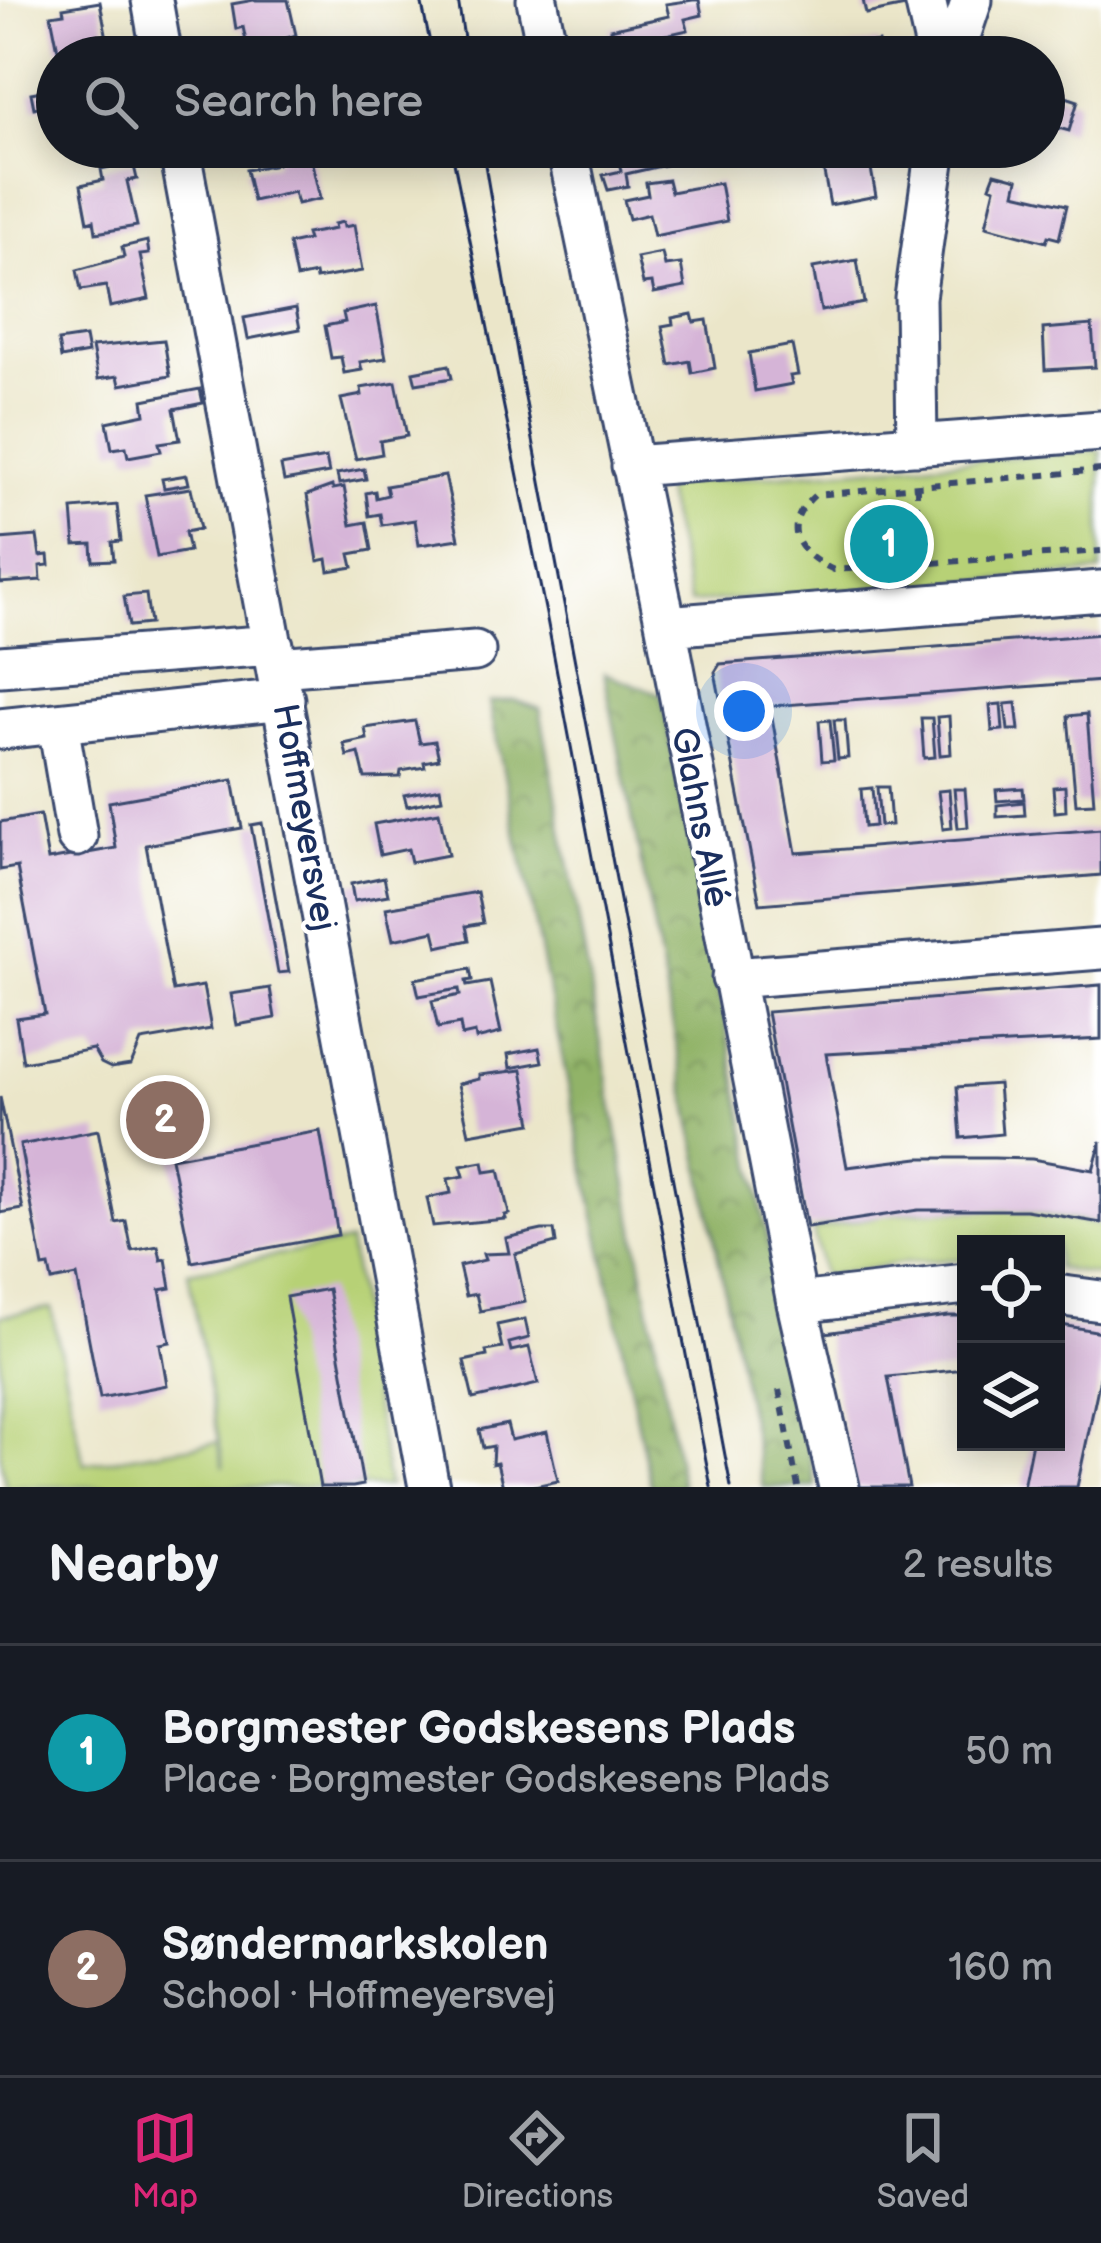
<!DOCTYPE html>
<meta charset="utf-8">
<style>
:root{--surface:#171b24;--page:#242831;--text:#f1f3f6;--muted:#9ea1a6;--line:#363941;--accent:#db2777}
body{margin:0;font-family:"Balsamiq Sans",sans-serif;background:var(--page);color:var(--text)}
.controls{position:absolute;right:36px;bottom:36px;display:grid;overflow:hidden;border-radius:0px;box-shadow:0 6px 30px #0003}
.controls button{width:108px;height:108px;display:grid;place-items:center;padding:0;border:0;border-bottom:3px solid var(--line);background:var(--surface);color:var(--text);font:60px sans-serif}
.you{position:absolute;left:744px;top:711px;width:42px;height:42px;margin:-30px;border:9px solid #fff;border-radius:50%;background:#1a73e8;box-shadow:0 0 0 18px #1a73e833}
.badge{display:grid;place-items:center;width:78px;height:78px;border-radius:50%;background:var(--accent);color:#fff;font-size:39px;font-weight:700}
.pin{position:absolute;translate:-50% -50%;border:6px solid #fff;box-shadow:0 3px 12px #0006}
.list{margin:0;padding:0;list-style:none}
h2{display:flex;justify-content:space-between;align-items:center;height:156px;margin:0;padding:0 48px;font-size:51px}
h2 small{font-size:39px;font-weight:400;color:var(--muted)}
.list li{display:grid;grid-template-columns:78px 1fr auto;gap:36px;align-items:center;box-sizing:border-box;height:216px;padding:0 48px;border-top:3px solid var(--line)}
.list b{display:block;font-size:45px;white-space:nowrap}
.list p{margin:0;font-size:39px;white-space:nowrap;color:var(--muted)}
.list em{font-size:39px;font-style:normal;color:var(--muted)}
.icon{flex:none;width:66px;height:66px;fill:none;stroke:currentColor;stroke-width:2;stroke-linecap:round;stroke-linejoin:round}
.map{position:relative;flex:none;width:1101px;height:1487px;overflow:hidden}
.search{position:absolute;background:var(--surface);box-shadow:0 6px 30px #0003;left:36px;right:36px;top:36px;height:132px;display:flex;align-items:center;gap:30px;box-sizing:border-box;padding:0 42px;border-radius:66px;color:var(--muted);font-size:45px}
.sheet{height:588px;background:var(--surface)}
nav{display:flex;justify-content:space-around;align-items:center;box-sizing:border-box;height:168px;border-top:3px solid var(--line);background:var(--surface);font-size:33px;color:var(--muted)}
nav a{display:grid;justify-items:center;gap:6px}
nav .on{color:var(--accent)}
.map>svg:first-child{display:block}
.forest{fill:url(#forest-crowns);stroke:#567162;stroke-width:3}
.park{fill:#b7d176;stroke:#69806a;stroke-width:3}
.building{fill:#d5b4d7}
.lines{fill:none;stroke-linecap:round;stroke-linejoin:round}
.minor-casing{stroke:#3a4a6e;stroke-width:45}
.path{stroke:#3a4a6e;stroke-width:6;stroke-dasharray:9 9;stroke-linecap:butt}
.minor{stroke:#fff;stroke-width:39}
.tram{stroke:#1b2f5e;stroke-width:3}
.labels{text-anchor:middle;stroke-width:9;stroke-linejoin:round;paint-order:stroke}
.street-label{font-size:36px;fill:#1b2f5e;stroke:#fff}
</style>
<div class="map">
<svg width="1101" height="1487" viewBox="0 0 1101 1487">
<defs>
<pattern id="forest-crowns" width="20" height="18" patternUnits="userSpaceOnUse" patternTransform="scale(3)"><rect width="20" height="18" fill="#91b367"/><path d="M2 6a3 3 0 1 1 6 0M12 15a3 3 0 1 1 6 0" fill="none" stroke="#769258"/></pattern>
</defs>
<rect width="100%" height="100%" fill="#fff"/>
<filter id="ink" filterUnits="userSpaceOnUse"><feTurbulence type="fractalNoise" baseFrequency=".00833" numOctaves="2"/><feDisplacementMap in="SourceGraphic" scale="24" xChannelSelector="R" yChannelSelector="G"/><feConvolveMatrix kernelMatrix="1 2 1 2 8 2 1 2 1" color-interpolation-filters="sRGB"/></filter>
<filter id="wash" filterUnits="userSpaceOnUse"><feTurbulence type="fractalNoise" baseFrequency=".004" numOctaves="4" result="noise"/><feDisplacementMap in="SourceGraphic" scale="48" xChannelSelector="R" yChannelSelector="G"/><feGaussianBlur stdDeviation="2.7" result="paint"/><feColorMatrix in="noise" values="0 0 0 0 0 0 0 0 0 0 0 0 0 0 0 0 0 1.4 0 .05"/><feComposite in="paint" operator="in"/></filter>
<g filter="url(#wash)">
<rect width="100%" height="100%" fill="#ebe6c9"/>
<!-- forest -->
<path class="forest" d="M604,673l57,21 155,793h-53z
M514,700l26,9 142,778h-31l-162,-785z"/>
<!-- park -->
<path class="park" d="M1101,450v122l-411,31 -27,-119z
M937,1210h79l85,15v51l-45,-8v-24h-90v15l-59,3 -84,14 -10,-46 74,-16z
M349,1242l39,245h-382l-6,-35v-136l51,-8 33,156 134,-22 6,26 -36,-196z"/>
<g id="blocks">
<!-- building -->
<path class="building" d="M254,0h34l8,35 -48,16 -5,-24 -7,2 -4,-25z
M693,0h6l3,15 -17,4 3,11 -35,8 4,18 -42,1 -5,-28 59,-13 -3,-12z
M863,0h40l2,6 -39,8z
M100,2l9,47 6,-1 2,9h-45l-2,-9 -12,2 -7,-35 13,-2 -1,-5z
M878,42l3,15h-41l-2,-7z
M1044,83l14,4 -1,7 21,7 -9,30 -25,-7z
M57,88v15l-23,5 -3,-15z
M616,147h63l3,14 -56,13 2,12 -20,4 -5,-15 18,-4z
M861,147l1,7 6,-1 8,43 -46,9 -8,-43 7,-1 -2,-12z
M309,150l11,49 -23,5 -3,-12 -41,9 -7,-31 31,-6 -1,-7z
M133,162l4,17 -10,2 10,45 -41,7 -2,-13 -6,2 -7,-37 22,-5 -2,-11z
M995,173l23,6 -3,14 52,12 -8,34 -11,-3 -2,6 -60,-16 9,-38 -5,-2z
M668,180l3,12 49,-9 7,38 -73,15 -5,-22 -20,5 -5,-19 24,-5 -2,-12z
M343,222l1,5 10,-2 8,46 -46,8 -1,-5 -19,4 -7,-34 19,-4 -2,-6 29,-5 -1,-5z
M147,241l2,13 -9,1 9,44 -39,8 -4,-21 -25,4 -4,-20 47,-13 -2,-10z
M662,253l3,13 16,-2 4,23 -31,6 -2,-10 -9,1 -6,-26z
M857,260l7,43 -43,8 -8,-43z
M376,306l10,52 -26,4 2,8 -18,3 -3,-16 -10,1 -6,-32 20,-4 -2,-9z
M296,308l4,21 -52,10 -4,-21z
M692,314l2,8 13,-2 8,48 -23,5 -2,-12 -20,4 -8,-39 11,-2 -1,-6z
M1092,325l3,42 -50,3 -2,-41z
M85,337l3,16 -27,5 -3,-17z
M164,340l6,36 -50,9 -2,-9 -20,3 -6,-32z
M792,345l6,30 -8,1 2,8 -37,7 -6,-38z
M449,365l3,13 -36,6 -3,-12z
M396,382l11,54 -27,5 2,13 -26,5 -15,-60 21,-4 -1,-7z
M200,389l3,14 -29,6 6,31 -21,3 2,8 -33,6 -2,-10 -14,2 -5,-27 38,-8 -2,-14z
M326,458l3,15 -45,8 -3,-15z
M364,469l2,10 -27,5 -2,-10z
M187,475l2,9 -25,4 -2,-9z
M445,476l14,63 -40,6 -4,-25 -33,5 -2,-11 -11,2 -3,-23 9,-2 1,7 12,-3 -2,-9z
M332,486l1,3 11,-2 7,38 16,-3 5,28 -22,4 3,13 -24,4 -2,-12 -9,2 -11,-66z
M191,488l9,41 -15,3 4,19 -32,6 -12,-62z
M117,505l4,36 -9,1 2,18 -21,1 -1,-17 -17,1 -3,-36z
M37,536l3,20 8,-1 1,10 -9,1 1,14 -41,3v-44z
M146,594l4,30 -21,2 -5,-30z
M1101,634v47l-331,25 26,147 305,-24v46l-341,29 -45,-232 5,-8z
M1016,703l3,27h-11l-3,-26z
M1001,704l2,26 -11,1 -2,-26z
M1087,714l7,89 -18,1 -8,-88z
M949,716l2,38 -11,1 -3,-38z
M921,718h11l3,39 -11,1z
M830,720l4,40 -12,1 -3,-40z
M834,720h11l3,38 -10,1z
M415,721l5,22 15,-2 4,18 -15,3 1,5 -24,4 -1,6 -35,1 -6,-25 -12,3 -3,-12 23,-5 -2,-11z
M233,780l9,48 -96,17 27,146 30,-5 8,43 -70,12 -10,24 -20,3 -10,-5 -8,-14 -70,13 -7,-44 29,-4 -28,-147 -17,3v-48l40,-7 8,45 68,-12 -7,-46z
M1065,786l1,25 -11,1 -2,-25z
M877,787h11l3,38 -11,1z
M440,788l2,11 -35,7 -3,-11z
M872,788l3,38 -11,1 -3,-38z
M1023,788l1,11 -27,2 -1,-11z
M954,789h11l3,38 -10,1z
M949,790l3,38 -9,1 -5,-38z
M1024,802l1,13 -28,2v-12z
M439,812l9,43 -37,7 -3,-13 -28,6 -6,-31z
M262,823l27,149 -11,1 -27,-148z
M384,877l4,18 -34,6 -3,-17z
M477,892l6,31 -17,3 3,14 -31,7 -4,-16 -41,9 -7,-32z
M470,969l2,11 -6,1 1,5 23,-4 11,51 -25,6 -1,-6 -13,3 -2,-12 -22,4 -6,-27 28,-6 -1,-6 -40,7 -4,-17z
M1101,985v54l-275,15 21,113 72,-9h75l38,1 61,11 8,-29v82l-75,-13h-108l-111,17 -40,-215z
M270,988l5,30 -38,7 -6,-31z
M539,1048l3,14 -32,6 -2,-14z
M522,1070l10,53 -63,11 -11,-50 21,-5v-4z
M998,1084l4,50 -41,4 -4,-51z
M0,1097l23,112 -23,4z
M98,1130l18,93 10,-2 6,30 26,-5 3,14 5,-1 5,29 -11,2 10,52 -10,2 7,41 -67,13 -23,-122 -25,5 -3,-15 -6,1 -23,-122z
M320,1131l18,104 -146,27 -21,-104z
M483,1162l2,10 14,-2 10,44 -4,1 1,4 -73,7 -6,-28 24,-5 -3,-14 16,-3 -3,-10z
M542,1230h12l2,13 -41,11 10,48 -45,9 -4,-17 -10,2 -7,-30 26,-6 -2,-6 26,-1 -3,-15z
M328,1289l35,196 -10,2h-33l-34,-190z
M948,1316h18v53l-78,8 21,110h-54l-30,-154z
M525,1319l4,19 -20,5 2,8 18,-4 9,37 -65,15 -9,-38 23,-5 -1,-5 16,-3 -5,-23z
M1056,1324l45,8v41l-24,114h-54l9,-45h24z
M507,1424l4,16 36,-8 11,49 -28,6h-27l-6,-24 -5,1 1,-18 -10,2 -4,-18z"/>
</g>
</g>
<g filter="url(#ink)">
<use href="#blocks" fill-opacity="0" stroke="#3a4a6e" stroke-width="3"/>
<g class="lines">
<!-- minor casing -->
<g class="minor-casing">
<path id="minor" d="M152,0l10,57
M537,0l12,57
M925,0l13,57
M953,57l19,-57
M179,147l250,1340
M567,147l99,479 131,677 42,184
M917,445l-2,-147 21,-151
M632,466l469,-35
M666,626l435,-35
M0,666l273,-21
M278,667l197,-16
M58,724l19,112
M0,729l284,-30
M732,978l369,-29
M1056,1295l45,6
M797,1303l169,-19"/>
</g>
<!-- path -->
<path class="path" d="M1101,470l-286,25c-35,32 -19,58 19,75l267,-19
M917,567v-83
M779,1390l19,97"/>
<!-- minor -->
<use href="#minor" class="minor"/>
<!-- tram -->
<path class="tram" d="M421,0l12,57
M458,0l9,57
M451,147l95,467 165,873
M482,147l41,240 208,1100"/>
</g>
</g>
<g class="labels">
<!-- street labels -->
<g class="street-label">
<text transform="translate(306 817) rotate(80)" y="13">Hoffmeyersvej</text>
<text transform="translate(702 817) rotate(79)" y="13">Glahns Allé</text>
</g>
</g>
</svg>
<div class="controls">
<button><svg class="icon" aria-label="locate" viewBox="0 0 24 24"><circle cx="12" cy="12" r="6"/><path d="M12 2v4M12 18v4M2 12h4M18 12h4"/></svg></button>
<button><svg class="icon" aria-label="layers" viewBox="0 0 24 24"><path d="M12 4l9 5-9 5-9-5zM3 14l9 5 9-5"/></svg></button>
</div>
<div class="you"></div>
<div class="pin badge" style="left:889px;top:544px;background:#0f9aa8">1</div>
<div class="pin badge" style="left:165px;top:1120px;background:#8d6e63">2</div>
<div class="search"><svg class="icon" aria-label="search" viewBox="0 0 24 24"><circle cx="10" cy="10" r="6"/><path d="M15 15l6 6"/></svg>Search here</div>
</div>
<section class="sheet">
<h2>Nearby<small>2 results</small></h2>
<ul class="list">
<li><span class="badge" style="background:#0f9aa8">1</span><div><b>Borgmester Godskesens Plads</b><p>Place · Borgmester Godskesens Plads</p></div><em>50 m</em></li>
<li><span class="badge" style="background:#8d6e63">2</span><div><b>Søndermarkskolen</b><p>School · Hoffmeyersvej</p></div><em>160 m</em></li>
</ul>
</section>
<nav>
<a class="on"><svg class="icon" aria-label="map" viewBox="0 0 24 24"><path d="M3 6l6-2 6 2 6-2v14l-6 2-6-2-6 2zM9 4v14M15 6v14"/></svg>Map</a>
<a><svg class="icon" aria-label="directions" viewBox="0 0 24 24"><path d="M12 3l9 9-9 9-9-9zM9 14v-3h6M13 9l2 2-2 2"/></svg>Directions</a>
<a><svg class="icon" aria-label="saved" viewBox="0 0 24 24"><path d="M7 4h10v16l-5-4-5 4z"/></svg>Saved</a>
</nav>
